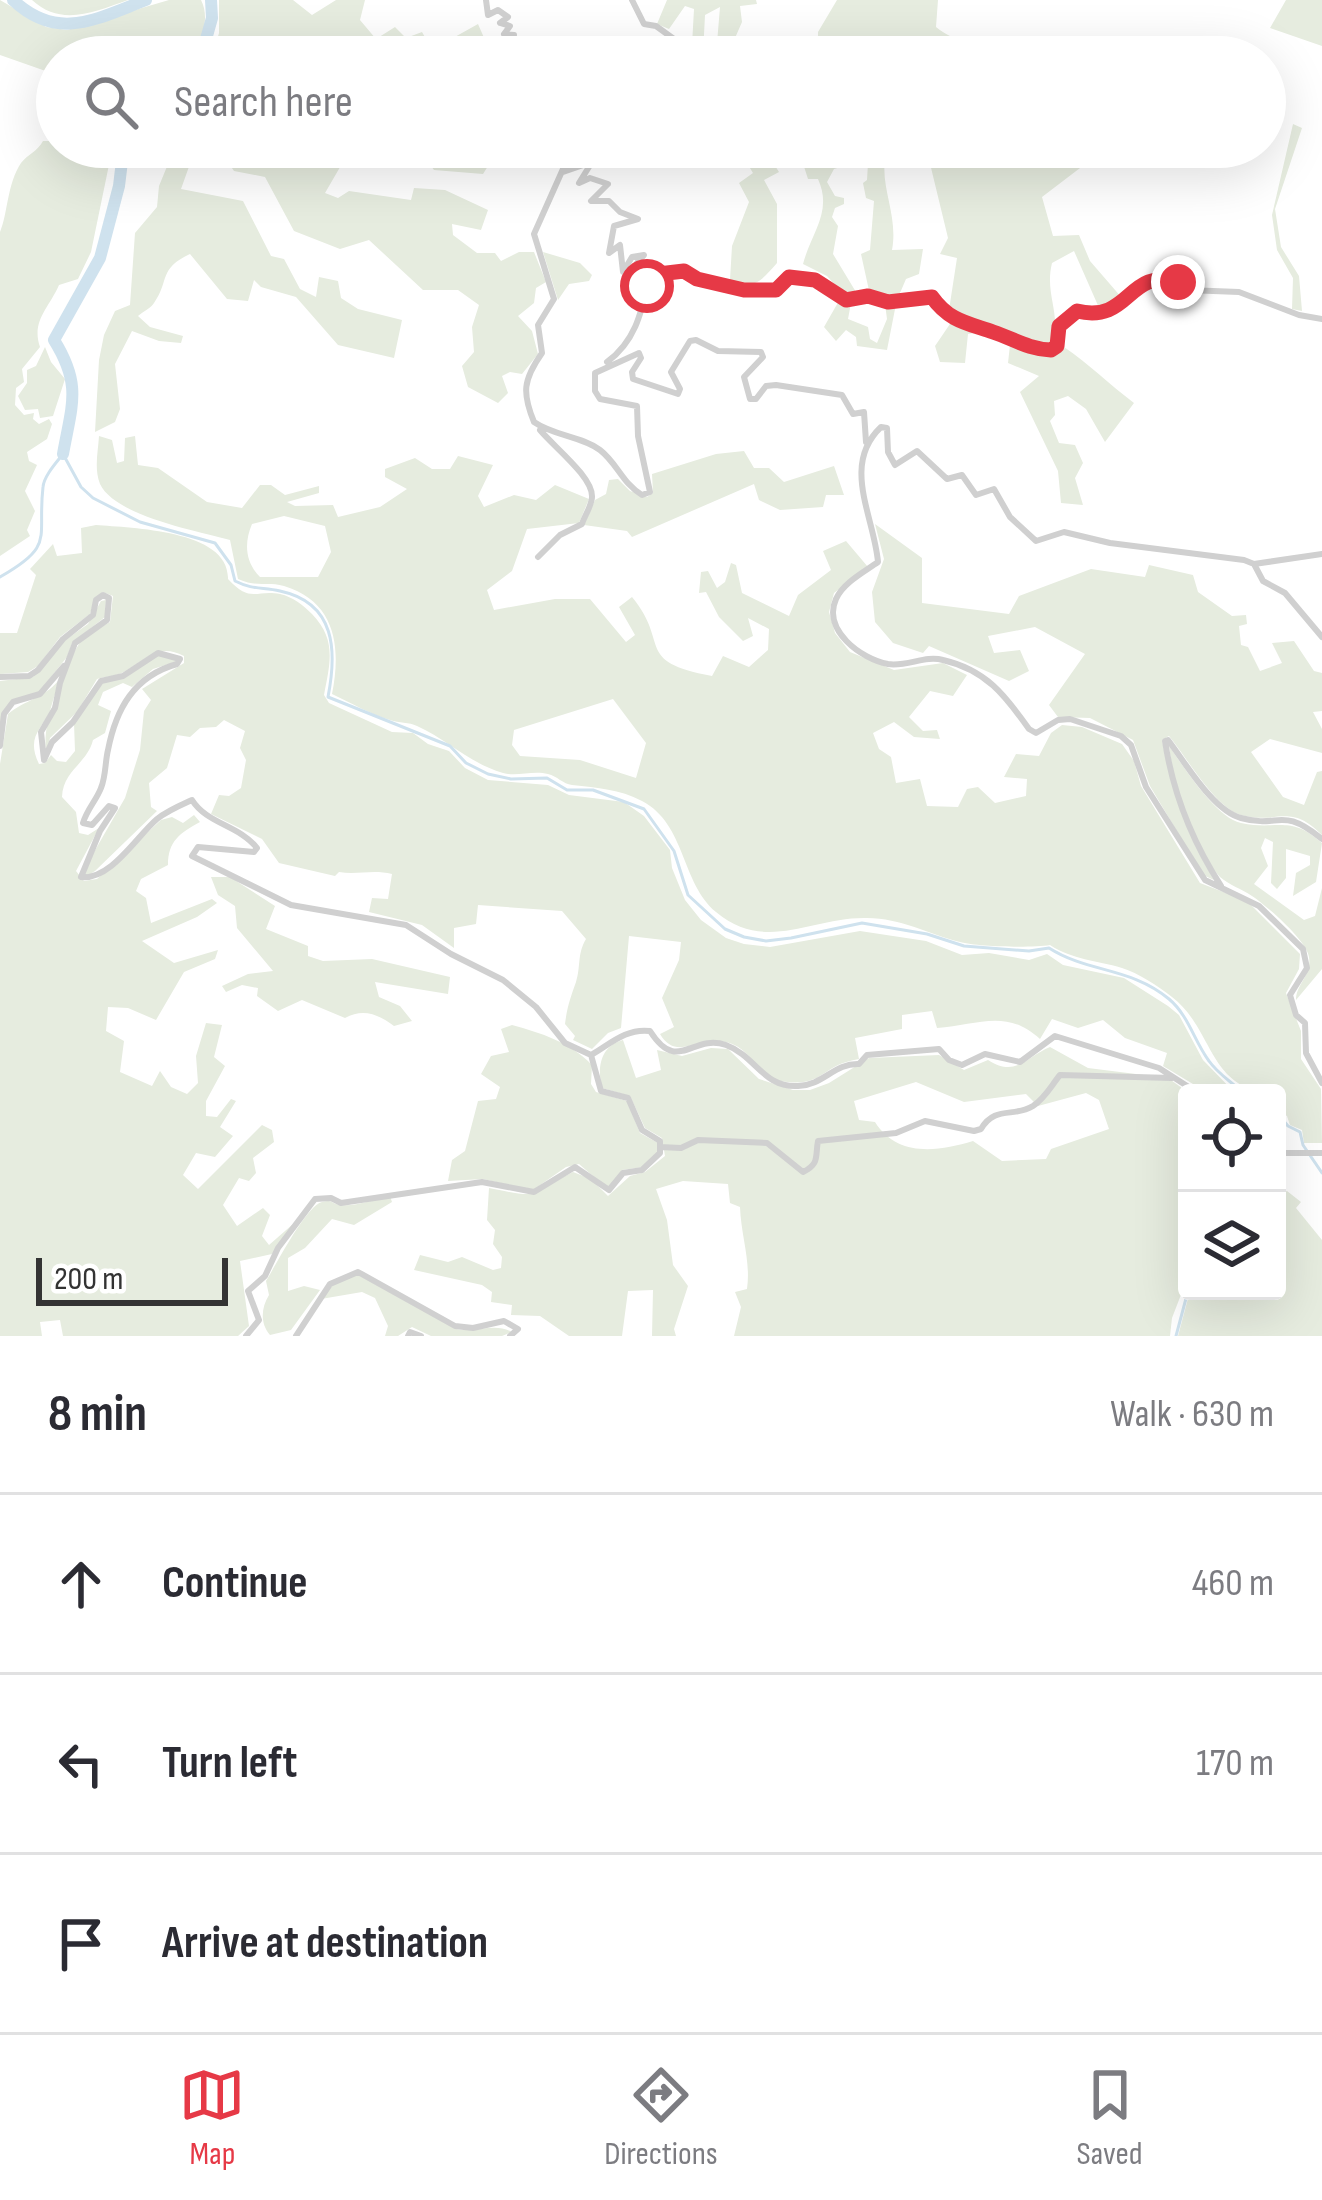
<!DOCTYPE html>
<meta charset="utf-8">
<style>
:root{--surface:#fff;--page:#f7f7f7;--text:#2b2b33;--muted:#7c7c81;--line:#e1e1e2;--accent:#e63946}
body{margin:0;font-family:"Sofia Sans Condensed",sans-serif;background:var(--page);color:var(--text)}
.controls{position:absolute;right:36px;bottom:36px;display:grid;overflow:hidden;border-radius:12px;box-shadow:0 12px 48px #0002}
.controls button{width:108px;height:108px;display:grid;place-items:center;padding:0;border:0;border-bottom:3px solid var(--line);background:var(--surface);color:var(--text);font:60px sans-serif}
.scale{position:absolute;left:36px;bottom:30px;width:192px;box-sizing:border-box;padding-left:12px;border:6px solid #333;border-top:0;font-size:33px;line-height:42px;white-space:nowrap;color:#333;-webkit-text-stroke:9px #fff;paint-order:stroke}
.stop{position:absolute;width:36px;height:36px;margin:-27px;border:9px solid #e63946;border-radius:50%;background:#fff}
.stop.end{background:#e63946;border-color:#fff;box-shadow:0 3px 12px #0008}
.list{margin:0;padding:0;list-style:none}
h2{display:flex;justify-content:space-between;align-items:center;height:156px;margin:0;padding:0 48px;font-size:51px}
h2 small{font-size:39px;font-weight:400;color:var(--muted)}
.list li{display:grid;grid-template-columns:78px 1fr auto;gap:36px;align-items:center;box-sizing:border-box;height:180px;padding:0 48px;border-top:3px solid var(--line)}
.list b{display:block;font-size:45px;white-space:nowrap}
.list em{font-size:39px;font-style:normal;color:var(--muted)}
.icon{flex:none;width:66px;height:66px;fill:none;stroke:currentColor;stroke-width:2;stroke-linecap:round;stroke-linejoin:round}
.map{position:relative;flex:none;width:1322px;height:1336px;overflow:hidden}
.search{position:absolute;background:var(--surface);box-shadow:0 12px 48px #0002;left:36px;right:36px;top:36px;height:132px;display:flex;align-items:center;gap:30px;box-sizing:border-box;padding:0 42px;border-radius:66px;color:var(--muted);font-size:45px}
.sheet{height:696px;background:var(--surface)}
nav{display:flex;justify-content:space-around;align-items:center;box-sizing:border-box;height:168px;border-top:3px solid var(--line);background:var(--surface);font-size:33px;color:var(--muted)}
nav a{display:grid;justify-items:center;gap:6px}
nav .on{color:var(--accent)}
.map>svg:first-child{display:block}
.green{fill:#e6ecdf;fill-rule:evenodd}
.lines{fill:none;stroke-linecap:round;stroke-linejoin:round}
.stream{stroke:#cfe2ee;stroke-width:3}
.river{stroke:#cfe2ee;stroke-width:12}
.street{stroke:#d0d0d0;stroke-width:6}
.route{stroke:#e63946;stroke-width:15}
</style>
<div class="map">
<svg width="1322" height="1336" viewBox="0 0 1322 1336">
<rect width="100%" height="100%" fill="#fff"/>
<!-- green -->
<path class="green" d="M0,0l46,27 21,3 102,-30h32c9,17 1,40 -6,57h-138v18l-57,-20z
M32,0h96c-34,12 -67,27 -96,0z
M219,0h74l19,15 24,-15h29l-5,20 16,19 19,-12 11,11 16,-6 11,19 12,-2 8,-11 25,-14 7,16 13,-4 4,14 -27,-2 -5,7 -11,2h-113l-10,-12 -27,-3 -26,15h-71l7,-24z
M667,0h89l1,4 -17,2 2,16 -10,23 -15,-2 3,-36 -15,8 -2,39 -11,-9 2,-36 -9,-3 -16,23 -12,-5z
M837,0h101l-2,27c19,16 33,11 51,30h-169v-25z
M1286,0h36v46l-52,-18z
M1293,124l9,4 -27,81 6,38 18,29 3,35 -10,-2 1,-31 -16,-28 -5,-35z
M43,141h14v6h62l-8,8 -20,97 -13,27 -19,6c-10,23 -28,36 -19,62l-18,22 2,13 -8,6 -1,17 9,10 10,-2 -1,6 6,5 10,-5 3,5 -5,15 -20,13 2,9 8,4 -12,26 10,20 -8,19 3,6 -30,20v-324c8,-19 7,-48 21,-69 7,-9 16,-11 22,-22z
M175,147h21l-15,42 62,12 28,55 13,3 16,30 16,8 3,-20 19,4 3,17 17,11 44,11 -8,38 -56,-13 -42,-48 -35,-10 -7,-7 -6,21 -21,-2 -37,-45c-32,15 -20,26 -36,49 -3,5 -10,8 -16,13l12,11 33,9 -2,7 -22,-2 -27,-10 -17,33 5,45 -5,13 -20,10 4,-72 5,-25 11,-24 15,-6 5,-72 22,-26 2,-21z
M205,147h59l79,15 -18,31 13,5 11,-7 62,9 3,-12 31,2 43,20 -7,20 -29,-6 1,11 24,18h18l6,8 18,-9h15l12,30 -10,6 -2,15 -16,13 14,15 6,23 -16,20 -12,-2 -8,4 6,17 -10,10 -30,-16 -6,-21 12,-14 -2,-25 7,-22 -21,-15h-35l-54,-50 -29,9 -46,-18 -29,-54 -31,-6 -15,-22z
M417,147h83l-17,27 -49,-4z
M745,147h18l16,25 -15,8 13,24v59c-16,18 -23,28 -47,17l2,-34 17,-44 -10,-19 14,-10 -14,-23z
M803,147h43l1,18 -13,4 -7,13 8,14 9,2v6l-9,4 -3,9 6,9 -5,28 26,43 -12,1 -20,-22 -24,-12c8,-31 30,-52 15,-85h-10l-9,-28z
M869,147l18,4c-10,32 12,62 5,99l31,-1 -4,25 -13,5 -9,21 -27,-5 -9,-41 9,-4 4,-49 -8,-3 -3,-15 4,-3z
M926,147h151l7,18 -42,32 11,39 26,-1 11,26 32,37 -5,7 -17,5 -26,-59 -22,12c-8,33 11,51 -1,83l-35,-5 -62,-25 -5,-6 8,-52 -17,-4 8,-16z
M543,252l37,11 12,12 -3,6 -20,3 -11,16z
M840,299l11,4 -3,16 20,8 2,12 7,4 10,-24 -2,-15h11l-9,46 -30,-4 -1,-9 -10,-7 -10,11 -12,-14z
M952,321l29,11 -13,2 -3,29 -25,-1 -5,-16z
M1010,345c18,10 37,14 54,2 25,17 45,37 70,56l-29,39 -19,-33 -18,-13 -14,5 1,14 -5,6 9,22 16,2 8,18 -8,15 8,27 -22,-2 -3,-32 -38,-79 19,-16 -31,-13z
M45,347l6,15 14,17 -12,37 -13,2 -2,-9 -13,1 -7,-14 9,-13v-13l9,-4z
M99,436l13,4 5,23 7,-2 1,-23 10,-2 3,29 20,3 49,34 35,6 18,-23h11l14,10 34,-9v7l-32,9 8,4 38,-1 5,12 42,-10 27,-18 -22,-12v-8l30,-11 17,11h18l8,-13 35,9 -15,31 6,11 30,-12 22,5 19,-15 34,14 -10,24 -52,6 -15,42 -25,19 7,20 61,-11h35l36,43 9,-7 -16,-28 13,-10c39,47 1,64 80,79l11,-20 26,11 19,-17 1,-21 -21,-11 5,18 -10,5 -24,-24 -13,-25 -7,1 2,-21 7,-1 9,17 8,-6 6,-19 5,2 6,28 47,23 9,-21 33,-25 -8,-19 23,-10 22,26 -34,26 -5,19 6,21 15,19 44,18 49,-7 24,12 -14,21 -23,-5 -21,26 14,14 14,-1 3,9 -26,-2 -20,-15 -21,11 6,16 12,8 5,26 24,-4 7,27 31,1 9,-18 11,-2 17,16 31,-7 1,-17 -23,-2 12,-23 23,2 12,-23 11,-8 20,2 40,17 12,17 7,25 59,97 47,18 53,53 -1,15 -13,24 15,38v28l20,30 1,54h-18l-2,-13 -12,-5 -3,-9 -10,-6v-17c-69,0 -62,-63 -105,-96 -14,-11 -34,-24 -50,-29 -26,-8 -49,-8 -72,-23 -18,3 -72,2 -90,-3 -32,-8 -61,-25 -96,-24 -54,0 -99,35 -148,-6 -35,-29 -30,-88 -74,-111 -23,-12 -44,-13 -70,-16 -9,-1 -15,-9 -24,-11 -15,-4 -31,3 -45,-1 -34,-10 -55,-33 -86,-47 -8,-4 -18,-3 -27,-6 -20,-6 -39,-17 -58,-26 9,-45 5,-92 -48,-108 -18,-5 -25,2 -46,-7l-8,-39c-33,-9 -115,-24 -130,-56 -6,-15 -2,-32 -1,-48zM284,516l41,10 6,26 -13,25h-58c-15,-15 -16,-34 -8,-53zM613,699l33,44 -10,35 -56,-18 -60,-4 -8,-11 2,-15z
M744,451l10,17h15l15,14 50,-16 10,29h-18l-3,12 -43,3 -21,-10 -5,-16 -122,53 -5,-6 -43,-6 11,-25 11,-6 3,-14 9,-1 12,12 17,6 6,-4 -1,-19 64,-20z
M875,524l47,34v45l87,11 10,-18 72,-27 54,8 4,-12 44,10 5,17 34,24 14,-1 1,9 -8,2 2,19 7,2 12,24 22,-8 -10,-20 22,-2 20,30 8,2v38l-9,1 9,17v24l-52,-14 -19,13 32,45 21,8 13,-33 5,-1v64c-33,-33 -44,-10 -81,-20 -26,-7 -55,-59 -72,-79l-7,4c9,51 26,95 52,140l-11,-5 -53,-89 -17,-46 -43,-22 -32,-1 -9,-12 36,-51 -50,-27 -47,9 6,17 26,-3 9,21 -20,10 -80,-35 -6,7 -30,-10 -18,-21 -3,-30 12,-33z
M96,525c36,3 134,5 132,54 23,25 28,10 52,15 13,3 23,11 32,20 25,26 18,49 12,81l5,8 63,29 21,1 15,11 21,7 16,17 23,12 60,5 21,10 55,7 20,14 26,34 2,18 13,32 16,20 25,18 18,6 26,3 90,-16 66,10 36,14 27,-2 40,7 18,-6 16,11 61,13 44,28 11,9 24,45 32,33h-27l-45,-27 4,-13 -42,-15 -22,-18 -25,8 -26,-9 -12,20c-33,-31 -63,-14 -103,-11l-5,-17 -30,4v14l-47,9 4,21c-43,7 -32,31 -86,21 -20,-13 -25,-36 -53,-39 -24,-2 -45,19 -60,-7l14,-7 -12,-29 17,-38 2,-18 -52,-6 -8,92 -13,5 -16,16 -19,-9 2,-4 -10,-12c2,-17 6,-28 11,-42 5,-16 1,-28 10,-43l-24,-28 -84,-6 -2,19 -22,4v20l-32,-23 -53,-13 3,-14 16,1 4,-25c-19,-5 -34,1 -53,-2l-4,4 -56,-13 -17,-24 -51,-25 8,-19 10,1 12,-8 5,-28 -6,-12 5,-17 -21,-11 -8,7 -16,1 -10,9 -13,-2 -10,33 -18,15 2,24 6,4 -62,60 -8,5 -5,-3 43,-75 15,-48 4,-39 7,-11 -9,-11 42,-26v-7c-25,-13 -36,2 -57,14 -8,6 -20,6 -30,9l-20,33 -27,26 -4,15c-4,-33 15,-80 33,-109 7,-10 21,-16 31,-22l3,-26 -10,-4 -8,6 -5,16 -30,23 -22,29 -10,6 -28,2v-41h17l19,-58 -6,-6 23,-25 4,12 25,-3 -1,-25z
M106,600l-1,17 -33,26 -5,14 -28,35 -26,8 -13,30v-49l33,-4 31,-36 24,-17 13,-23z
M158,655l17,3v4l-22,7 -21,18 -9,-4 -20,9 -5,13 13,6 -6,22 -12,7c-6,24 -30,30 -31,57l14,15 3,21 9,2 11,-7 -23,43 8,10 13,-2 64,-59 11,-3 11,6 11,-8 6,7c-20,11 -32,19 -32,43l-27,14 -5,12 10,7 5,25 61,-24 5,4 -20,14 -55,24 32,22 44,-13 -3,9 -31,13 -28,48 -28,-12 -20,-1 -2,24 18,10 -4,31 32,14 8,-15 11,16 16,7 11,-11 -2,-27 10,-33 16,2 -8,32 11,9 -19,35v15l11,1 14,-18 5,2 -16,26 13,9 -18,21 -19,-4 -13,22 15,14 64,-64 10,5 2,12 -21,16 3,15 -7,8 -10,-3 -16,27 14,21 26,-18 7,7 -8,21 7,9 24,-21 -21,30 -32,7 9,65 -11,10h-175l-3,-16 -20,2 2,14h-42v-572l8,-50c17,-14 36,-16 50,-33 -2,8 -3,21 -7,29 -10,20 -25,27 -12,54l6,-1 6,-8 6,6 9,1 9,-11 -1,-28 27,-40 23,-5z
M1169,746c15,21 46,71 72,77 37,8 48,-9 81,20l-6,39 -23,14 3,-23 14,-8v-9l-24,-7v29l-9,11 -6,-6 2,-41 -8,-4 -4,10 7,18 -14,18 50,36 11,-4 7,-28v81l-26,31c0,-16 16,-25 13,-43 -2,-16 -42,-51 -57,-61 -10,-7 -23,-11 -32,-19 -26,-28 -47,-94 -51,-131z
M211,877h19l45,29 -9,23 42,17v10l15,5 49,-2 78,18 -2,17 -73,-12 4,15 21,9 12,15 -18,5c-16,-12 -31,-18 -49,-8l-43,-18 -24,11 -21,-15 1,-8 -16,-3 -16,7 -4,-6 26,-12 25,-3 -36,-43 -2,-22 -17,-11z
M512,1025c29,8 58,17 80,40l-1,19 5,8 31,9 13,32 18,10v9l-15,15 -21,3 -14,19 -29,-25 -13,3 -33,23 -50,-11 -35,2 4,-21 13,-9 13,-50 18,-2 4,-12 -19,-13 10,-18 18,-4 -8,-23z
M623,1040l13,38 25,-8 -4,-20 25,6 29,-8 17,1 31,30 34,11h17l19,-7 40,-25 70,-3 25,15 24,-10c28,18 38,-3 62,-13l38,21 80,10 21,15 -2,186 -15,39 -2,18h-436l7,-29 -6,-15 12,-3c4,-28 -6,-53 -7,-82l-10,-4 -2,-19 -45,-3 -27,8 11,31 6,45 15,21 -14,43 2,7h-24l1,-46 -25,1 -6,45h-53l-29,-20 -29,-1 1,-10 -21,-3 1,-10 -10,-7 -68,-15 6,-15 28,7 14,-5 31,13 8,-2 1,-11 -9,-13 2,-14 -8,-10 2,-32c54,11 37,8 84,-16l18,7 17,17 22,-20 15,-4 20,-16 -3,-18 -17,-10 -15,-32 -28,-8c-5,-20 -2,-42 21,-48zM916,1082l48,20 62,-8 12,12 48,-13 13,7 10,29 -58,20 -5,10 -44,2 -29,-20c-36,11 -76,16 -98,-19l-16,-2 -5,-19z
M1287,1191l14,11 -5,6 26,32v96h-144l12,-45h87v-96z
M390,1196l2,6 -38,23 -22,-6 -27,29 -17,10v33l16,-5 16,4 -29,40 -21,5c-10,-12 -9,-27 -1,-40l-3,-14c10,-16 40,-75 56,-79 13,-3 7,2 19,3 14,2 34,-6 49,-9z
M357,1274l99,55c20,4 39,-7 56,3l-10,4h-71l-19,-9 -14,9h-13l3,-10 -13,-28 -13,-6 -41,7 10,-13z"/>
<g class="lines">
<!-- stream -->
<path class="stream" d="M0,577c56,-32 37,-38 43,-90 1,-11 13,-24 20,-33l18,33 12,11 47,24 75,21 16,22 4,16c18,9 27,6 45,10 56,12 57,60 48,106l122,49 16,17 22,11 23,5 36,-1 20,12h26l51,19 30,42 14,44 37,34 19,8 22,4 25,-3 71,-15 65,11 37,12 65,5 20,-3c39,25 82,19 120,51 20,17 25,42 40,62 9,13 23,21 34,32
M1277,1113l11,13 12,6 3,13 19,28
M1176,1336l12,-45"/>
<!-- river -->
<path class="river" d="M13,0c45,42 83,19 133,0
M201,57l11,-39 -1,-18
M63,454c9,-50 19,-69 -9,-114l46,-82 19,-72 3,-25 19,-14"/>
<!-- street -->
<path class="street" d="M486,0l2,15 10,-5 10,7 -8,6 10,3 -6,8 10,1 -6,7 13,8 3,7
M632,0l12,24 12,2 40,29 102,-9 16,11
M550,147l-2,9 5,2 16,-11
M581,147l-14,13 -33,74 20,65 -16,26 4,28c-19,27 -20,40 -8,69 20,14 47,14 66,28 17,13 23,34 42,45l8,-3 -12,-56 -1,-30 -37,-7 -5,-8v-18l44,-20 2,5 -9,14 1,7 45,15 2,-5 -9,-17 19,-31 6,-1 22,11 43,1 2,5 -19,20 6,22h6l10,-13 10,-1 66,10 11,19 11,-2 2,30
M599,147c34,9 73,12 107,0
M710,147l12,5 17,-5
M563,172l29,-10 -13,21 11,-5 18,6 -17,17h18l11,11 18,7 -24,7 -5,27 11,-8 3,27 9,-15 12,-2 -7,8 11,2 -1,18
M607,362c30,-22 35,-53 43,-87l34,-4 13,8 47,11 32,-1 13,-12 26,3 31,20 22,-4 20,6 44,-5 19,21 17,7 68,24 15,1 6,-4 2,-20 18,-15 13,5 27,-8 25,-26 23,-3 22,11 52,2 60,23 23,4
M538,557l22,-22 22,-11c2,-7 10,-19 10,-27 1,-20 -38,-50 -52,-67
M1254,564l68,-10
M1322,637l-37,-44 -22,-12 -9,-17 -10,-4 -134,-17 -46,-11 -28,9 -26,-24 -16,-28 -18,6 -14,-20 -15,4 -30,-28 -22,14 -7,-13 -1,-24 -6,-1c-40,38 -7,89 -3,135 -14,10 -35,21 -42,37 -14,31 25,60 52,65 19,3 37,-9 55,-4 43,10 62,35 86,69l7,4 22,-13 12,-1 51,17 10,9 15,42 59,93 54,26 44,43 4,19 -17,27 6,20 9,8 1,30 16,30
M0,677l29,-1 9,-6 25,-31 30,-24 3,-15 7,-5 6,3 -2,22 -32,23 -15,40 -5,25 -14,24 3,28 8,-18 21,-20 28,-41 22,-5 35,-23 22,6 -3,5c-43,12 -61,45 -69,86 -3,12 -2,26 -7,38 -5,13 -14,21 -18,35l9,2 17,-19 6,2 -15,23 -19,46c30,3 55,-40 76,-58 10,-8 24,-14 35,-19 15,24 47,25 65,48l-3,4 -56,-5 -6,9 99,49 115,20 45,29 52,26 33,27 29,36 26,12c19,-11 35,-27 59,-24 28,44 42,2 76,14 30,11 37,43 72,41 26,-1 36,-23 61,-22l8,-9 72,-6 10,11 13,5 23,-11 35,8 35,-26 104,32 39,25
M0,746l4,-32 9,-12 27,-8 24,-28
M1221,886c-29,-45 -48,-92 -56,-145l3,-1c17,22 45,71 73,78 40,11 39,-13 81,21
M660,1147l21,1 17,-8 69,3 36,29c17,-8 12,-16 15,-31l78,-8 29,-12 49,10 7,-2c14,-24 33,-11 52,-23 12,-8 18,-20 27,-31l112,3
M1277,1153h45
M246,1336l13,-16 -11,-29 17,-15 13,-28 37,-49 16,-1 10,5 141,-21 52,10 41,-25 34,23 14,-17 19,-3 18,-17v-12l-18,-11 -14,-32 -27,-7 -10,-36
M296,1336l34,-52 28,-12 97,54 18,2 31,-7 14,8 -8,7
M408,1336l2,-4 11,4"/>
</g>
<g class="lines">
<!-- route -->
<path class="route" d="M647,286l3,-11 34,-4 13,8 47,11h32l13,-13 26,3 31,20 22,-4 20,6 44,-5c17,24 35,26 61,35 21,7 35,17 58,18l6,-4 2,-20 18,-15c54,13 50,-44 101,-29"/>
</g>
</svg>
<div class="controls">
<button><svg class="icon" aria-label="locate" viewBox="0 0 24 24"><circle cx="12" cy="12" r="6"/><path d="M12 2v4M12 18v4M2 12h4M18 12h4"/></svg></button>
<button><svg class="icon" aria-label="layers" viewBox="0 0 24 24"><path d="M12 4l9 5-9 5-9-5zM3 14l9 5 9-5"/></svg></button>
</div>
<div class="scale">200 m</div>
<div class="stop" style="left:647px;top:286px"></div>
<div class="stop end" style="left:1178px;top:282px"></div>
<div class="search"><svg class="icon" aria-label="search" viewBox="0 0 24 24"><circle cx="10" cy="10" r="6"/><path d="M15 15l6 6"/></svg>Search here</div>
</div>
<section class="sheet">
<h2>8 min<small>Walk · 630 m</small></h2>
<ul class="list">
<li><svg class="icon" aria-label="ahead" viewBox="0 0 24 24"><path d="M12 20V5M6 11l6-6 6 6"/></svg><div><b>Continue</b></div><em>460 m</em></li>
<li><svg class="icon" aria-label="left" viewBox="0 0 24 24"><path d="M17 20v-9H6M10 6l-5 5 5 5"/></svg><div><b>Turn left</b></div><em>170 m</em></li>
<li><svg class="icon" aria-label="arrive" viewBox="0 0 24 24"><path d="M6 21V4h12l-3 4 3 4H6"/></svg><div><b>Arrive at destination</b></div></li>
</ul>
</section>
<nav>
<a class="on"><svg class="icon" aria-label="map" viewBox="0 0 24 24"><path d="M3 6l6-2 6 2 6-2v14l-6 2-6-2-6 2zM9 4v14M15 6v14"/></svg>Map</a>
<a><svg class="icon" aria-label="directions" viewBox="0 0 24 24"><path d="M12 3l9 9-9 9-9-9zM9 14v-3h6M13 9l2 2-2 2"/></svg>Directions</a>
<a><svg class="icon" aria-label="saved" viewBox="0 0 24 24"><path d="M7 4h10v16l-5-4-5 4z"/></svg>Saved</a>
</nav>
